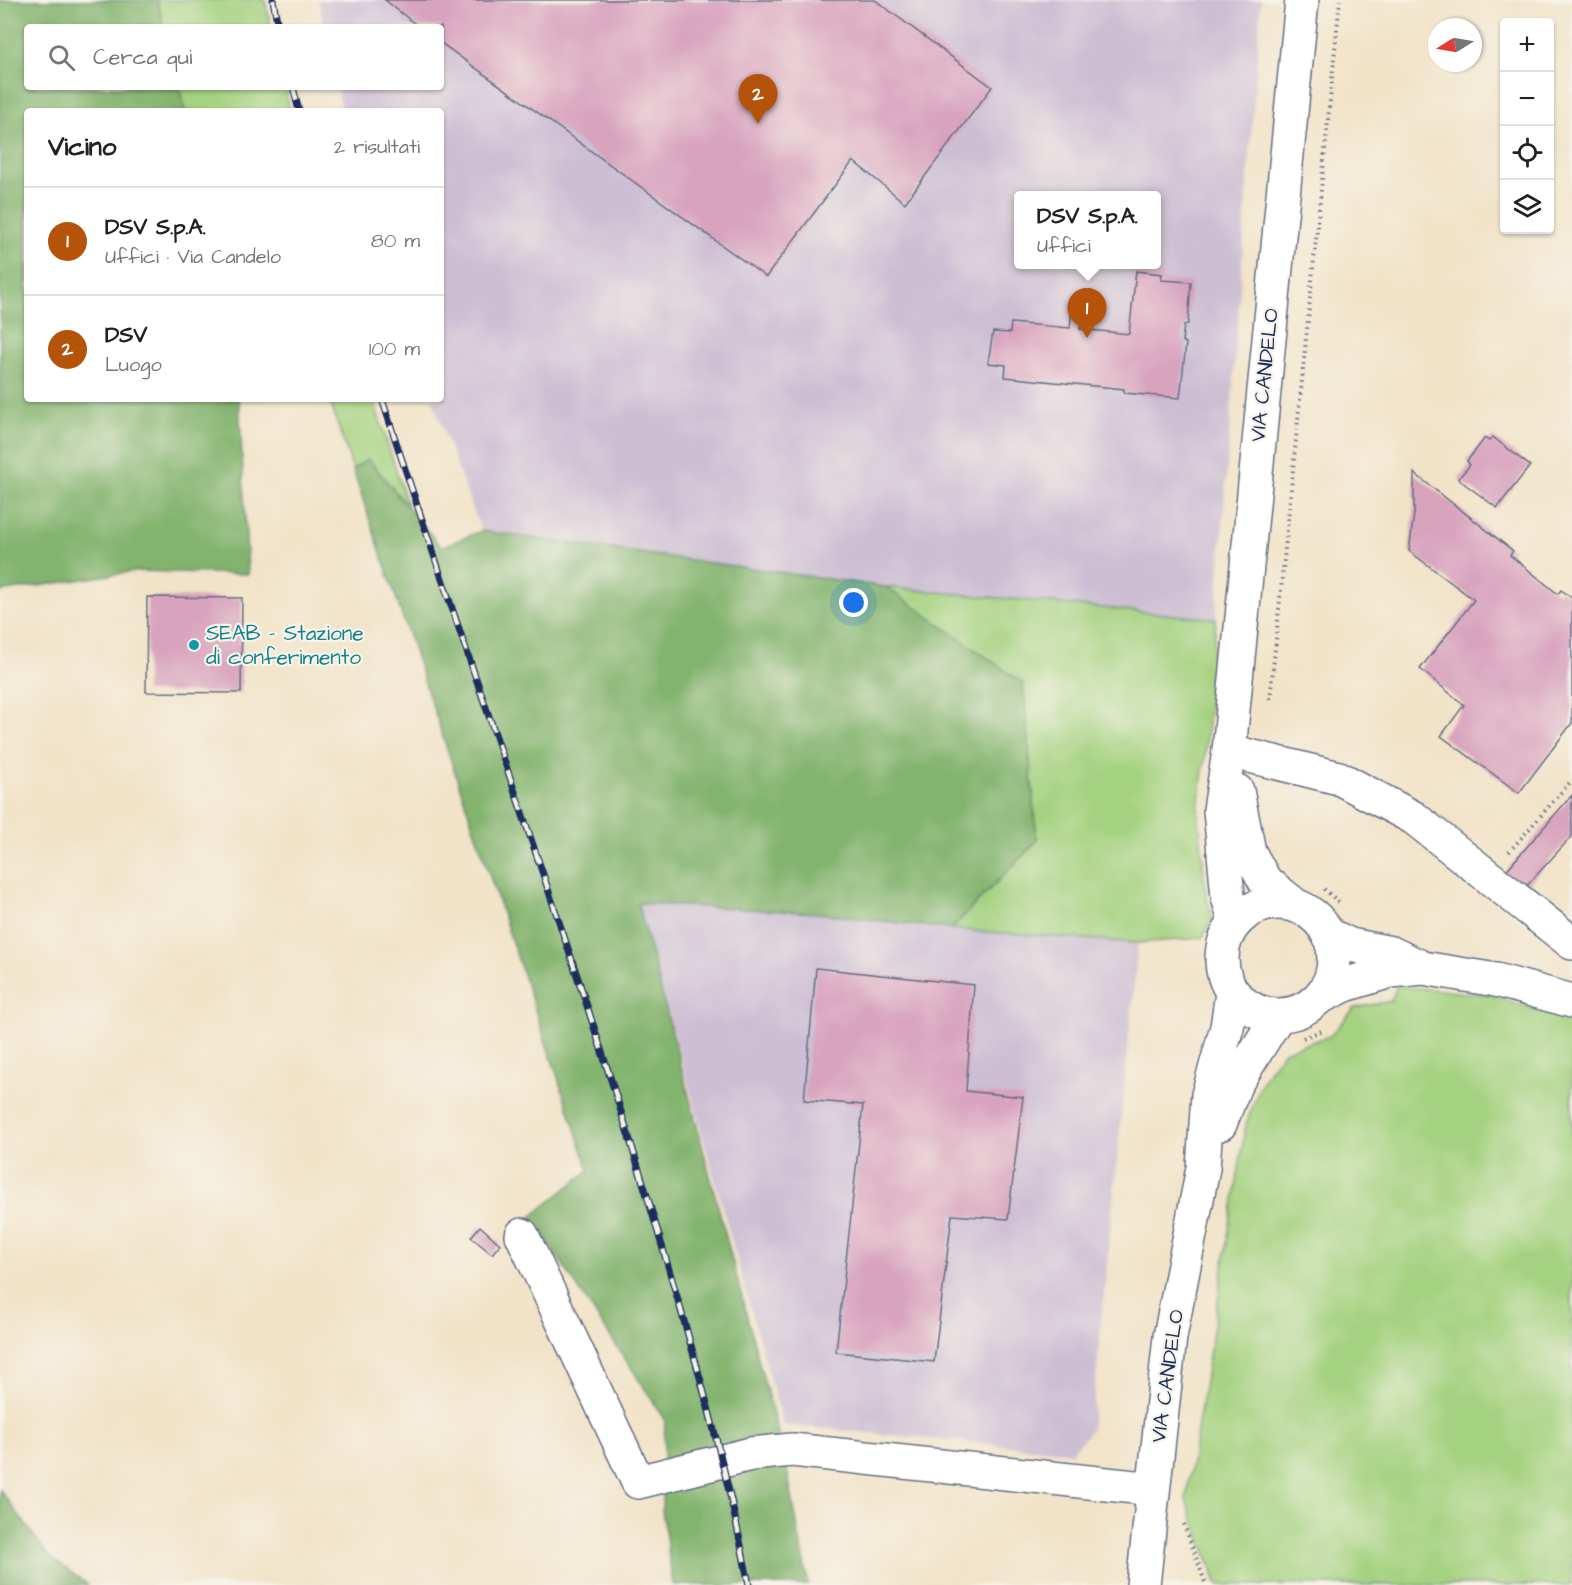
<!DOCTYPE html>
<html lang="it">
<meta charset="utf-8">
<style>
:root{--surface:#fff;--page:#f2f2f2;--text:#222;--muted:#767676;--line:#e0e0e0;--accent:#b45309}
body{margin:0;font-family:"Architects Daughter",sans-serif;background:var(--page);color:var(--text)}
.controls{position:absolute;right:18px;top:18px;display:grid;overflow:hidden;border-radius:6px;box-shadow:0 2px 4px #0004}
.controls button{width:54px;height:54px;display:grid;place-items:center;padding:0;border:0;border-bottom:2px solid var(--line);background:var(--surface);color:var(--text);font:30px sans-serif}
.compass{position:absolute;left:1428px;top:18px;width:54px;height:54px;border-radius:50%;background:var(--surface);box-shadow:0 2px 4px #0004;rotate:259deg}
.you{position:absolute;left:854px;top:603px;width:21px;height:21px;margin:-15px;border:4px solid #fff;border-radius:50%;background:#1a73e8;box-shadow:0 0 0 9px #1a73e833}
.badge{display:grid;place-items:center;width:39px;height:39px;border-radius:50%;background:var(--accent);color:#fff;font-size:20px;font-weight:700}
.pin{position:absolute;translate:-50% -50px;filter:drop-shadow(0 2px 3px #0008)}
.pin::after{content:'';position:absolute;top:32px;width:21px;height:18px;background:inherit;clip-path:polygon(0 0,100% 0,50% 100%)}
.popup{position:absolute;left:1014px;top:191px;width:147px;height:78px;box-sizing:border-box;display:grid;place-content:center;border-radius:6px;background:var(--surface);filter:drop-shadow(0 2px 4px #0005);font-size:20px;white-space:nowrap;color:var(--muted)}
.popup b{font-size:22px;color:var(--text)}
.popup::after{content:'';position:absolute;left:50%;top:100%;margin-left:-12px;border:12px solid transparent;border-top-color:var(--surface)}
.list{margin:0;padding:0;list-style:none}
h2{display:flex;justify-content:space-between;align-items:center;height:78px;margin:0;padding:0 24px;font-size:26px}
h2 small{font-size:20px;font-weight:400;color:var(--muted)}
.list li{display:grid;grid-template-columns:39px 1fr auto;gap:18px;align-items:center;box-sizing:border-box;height:108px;padding:0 24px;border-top:2px solid var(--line)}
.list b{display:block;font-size:22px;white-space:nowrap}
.list p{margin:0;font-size:20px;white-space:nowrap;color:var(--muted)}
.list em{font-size:20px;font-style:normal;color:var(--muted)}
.icon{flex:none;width:33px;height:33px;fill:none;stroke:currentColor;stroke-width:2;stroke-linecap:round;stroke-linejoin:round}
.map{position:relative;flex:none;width:1572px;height:1585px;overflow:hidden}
.search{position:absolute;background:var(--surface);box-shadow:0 2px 4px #0004;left:24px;top:24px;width:420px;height:66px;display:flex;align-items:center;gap:15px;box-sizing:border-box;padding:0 21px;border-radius:6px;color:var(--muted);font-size:22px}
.panel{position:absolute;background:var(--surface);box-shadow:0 2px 4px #0004;left:24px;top:108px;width:420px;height:294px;border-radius:6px}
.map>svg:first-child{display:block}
.industrial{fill:#ccbed3;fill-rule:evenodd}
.green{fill:#a4d280;stroke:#60806f;stroke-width:1.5}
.forest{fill:#83b46e;stroke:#4f7266;stroke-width:1.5}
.building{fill:#d8a3bd}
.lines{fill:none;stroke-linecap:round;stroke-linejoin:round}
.street-casing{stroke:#666e83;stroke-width:36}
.secondary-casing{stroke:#666e83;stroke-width:36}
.path{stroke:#666e83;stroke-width:4;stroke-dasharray:1.5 4.5;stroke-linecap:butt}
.street{stroke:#fff;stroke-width:33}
.secondary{stroke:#fff;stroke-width:33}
.rail-casing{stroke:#1b2f5e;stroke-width:7}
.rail{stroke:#f7f3e8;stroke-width:4.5;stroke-dasharray:14;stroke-linecap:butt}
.culture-dot{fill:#0f9aa8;stroke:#f7f3e8;stroke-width:2}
.labels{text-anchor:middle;stroke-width:4.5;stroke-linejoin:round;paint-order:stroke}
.street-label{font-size:21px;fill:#1b2f5e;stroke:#f7f3e8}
.culture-label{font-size:21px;fill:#0d838f;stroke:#f7f3e8;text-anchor:start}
</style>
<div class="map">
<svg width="1572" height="1585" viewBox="0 0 1572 1585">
<rect width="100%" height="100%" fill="#f7f3e8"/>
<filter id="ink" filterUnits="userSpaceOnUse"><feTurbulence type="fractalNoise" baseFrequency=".0167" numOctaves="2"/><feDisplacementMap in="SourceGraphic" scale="12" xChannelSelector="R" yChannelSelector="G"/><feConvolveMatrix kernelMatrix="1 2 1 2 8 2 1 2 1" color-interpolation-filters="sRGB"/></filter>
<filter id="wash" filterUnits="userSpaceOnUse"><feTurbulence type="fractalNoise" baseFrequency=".008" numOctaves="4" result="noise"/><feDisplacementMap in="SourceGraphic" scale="24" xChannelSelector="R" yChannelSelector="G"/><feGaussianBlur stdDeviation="1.35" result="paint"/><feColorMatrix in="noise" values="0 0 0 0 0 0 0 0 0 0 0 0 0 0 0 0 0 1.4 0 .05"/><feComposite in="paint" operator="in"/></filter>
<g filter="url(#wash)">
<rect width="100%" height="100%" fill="#f1e3c8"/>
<!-- industrial -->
<path class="industrial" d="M318,0h943l-45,619 -330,-32 -405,-56 -49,-132h9v-288h-99l-5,-24h104v-60h-117zM1018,196h138v68h-138z
M638,903l179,10 321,30 -47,487 -19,22 -289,-27z"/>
<!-- green -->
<path class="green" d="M157,0h108l6,27h-107z
M179,87h106l5,24h-105z
M329,399h44l35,108 -40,-48 -15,10z
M886,587l330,32 -10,130 -8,59 8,87 7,24 -11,19 -64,5 -187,-14 86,-88 -14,-158z
M1397,986l94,9 81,27v563h-354l-32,-85 60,-376 16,-43 22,-30 46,-15 25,-28 36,-7z"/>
<!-- forest -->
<path class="forest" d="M0,0h157l7,27h-137v60h152l6,24h-158v288h212l9,175 -112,-3 -136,21z
M368,459l73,88 40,-16 405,56 137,96 14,158 -86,88 -134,-16 -179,-10 148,561 22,121h-135l-11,-75 3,-91 -134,-202 58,-47 -236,-700z
M0,1490l48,65 40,30h-88z"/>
<g id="blocks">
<!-- building -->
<path class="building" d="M385,0h490l117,87 -87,116 -52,-42 -87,116 -325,-234v-16h-22z
M1136,271l26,3 -1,6 30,2 -3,42 -4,1 -2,16 4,2 -6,55 -56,-5v-4l-119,-12 1,-12 -18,-2 5,-31 17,1 1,-10 59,5 3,-29 11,2 -4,28 49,5z
M1493,437l37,29 -33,42 -39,-29 12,-14 -3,-4 18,-23 4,3z
M1414,473l99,78 -3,4 48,39 3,-4 11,8v125l-53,70 -78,-57 23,-31 -44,-36 54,-69 -65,-49 5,-37z
M147,597l95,1 -1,95 -95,-1z
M1572,795v41l-49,54 -19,-17z
M816,968l158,17 -8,106 57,6 -15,122 -56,-4 -18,147 -98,-10 27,-247 -59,-5z
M480,1226l20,18 -8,10 -21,-17z"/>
</g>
</g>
<g filter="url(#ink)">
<use href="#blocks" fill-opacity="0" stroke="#666e83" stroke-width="1.5"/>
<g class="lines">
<!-- street casing -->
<g class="street-casing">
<path id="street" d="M1229,751l110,27 75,40 158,125
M1329,935l21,10 41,8 28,13
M1320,997l25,-12 45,-14 33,-3 73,12 76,21
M522,1235l116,247 113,-28 41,-4 361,39"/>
</g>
<!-- secondary casing -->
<g class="secondary-casing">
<path id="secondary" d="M1237,791l12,61 16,29 30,24
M1222 959a56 56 0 1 1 112 0a56 56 0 1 1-112 0Z
M1235,921l-7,-24 -8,-87 9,-59 73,-751
M1220,1124l15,-39 43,-69
M1143,1585l27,-248 33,-169 5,-73 19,-68 5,-34"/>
</g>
<!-- path -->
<path class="path" d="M1270,699l70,-699
M1509,852l63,-72
M1324,889l17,15
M1303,1038l18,-7
M1184,1524l22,61"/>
<!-- street -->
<use href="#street" class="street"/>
<!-- secondary -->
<use href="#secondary" class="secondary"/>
<!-- rail casing -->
<g class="rail-casing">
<path id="rail" d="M273,0l5,27
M293,87l6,24
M382,399c90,277 192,550 275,830 35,117 69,235 92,356"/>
</g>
<!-- rail -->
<use href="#rail" class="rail"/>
</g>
</g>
<!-- markers -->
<circle class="culture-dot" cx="194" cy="645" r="6"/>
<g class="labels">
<!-- street labels -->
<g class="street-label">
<text transform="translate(1264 375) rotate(-84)" y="7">VIA CANDELO</text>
<text transform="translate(1167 1376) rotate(-82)" y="7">VIA CANDELO</text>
</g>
<!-- culture labels -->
<g class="culture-label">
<text x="206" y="640">SEAB - Stazione<tspan x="206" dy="24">di conferimento</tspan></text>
</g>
</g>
</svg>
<div class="controls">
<button>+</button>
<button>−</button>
<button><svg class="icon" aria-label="locate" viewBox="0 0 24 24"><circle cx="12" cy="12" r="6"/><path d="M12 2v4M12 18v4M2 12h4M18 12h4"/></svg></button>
<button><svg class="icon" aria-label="layers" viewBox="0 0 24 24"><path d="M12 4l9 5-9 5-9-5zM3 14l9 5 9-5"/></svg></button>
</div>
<svg class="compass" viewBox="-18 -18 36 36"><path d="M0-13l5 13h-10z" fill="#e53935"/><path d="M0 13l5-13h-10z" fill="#767676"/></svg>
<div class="you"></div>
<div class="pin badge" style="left:1087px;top:338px">1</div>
<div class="popup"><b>DSV S.p.A.</b>Uffici</div>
<div class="pin badge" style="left:758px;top:124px">2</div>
<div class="search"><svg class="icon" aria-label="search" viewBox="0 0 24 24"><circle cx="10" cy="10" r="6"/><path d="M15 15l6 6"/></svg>Cerca qui</div>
<section class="panel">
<h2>Vicino<small>2 risultati</small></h2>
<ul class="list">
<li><span class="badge">1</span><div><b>DSV S.p.A.</b><p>Uffici · Via Candelo</p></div><em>80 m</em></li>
<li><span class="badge">2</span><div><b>DSV</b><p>Luogo</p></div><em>100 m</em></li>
</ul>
</section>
</div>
